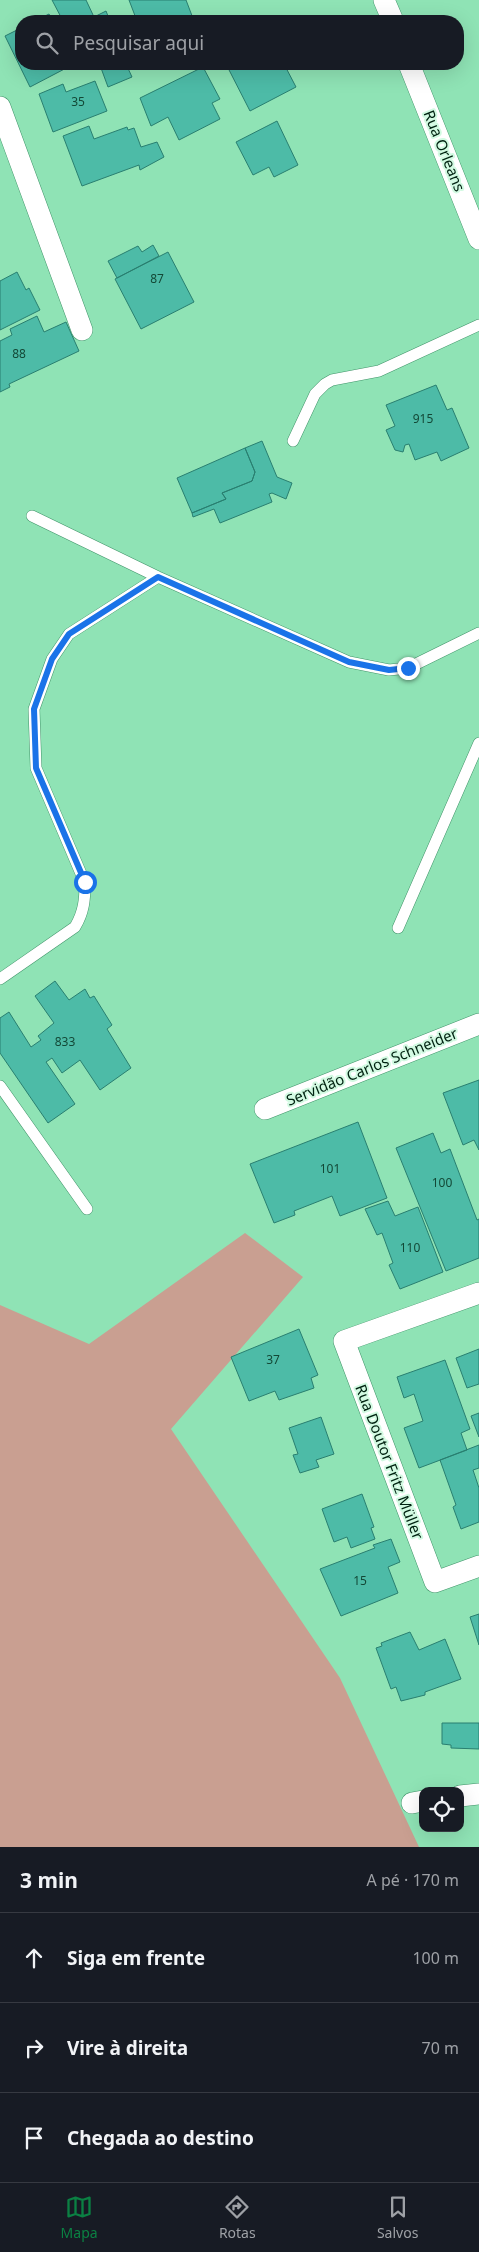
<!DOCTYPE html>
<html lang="pt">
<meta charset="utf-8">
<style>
:root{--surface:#171b24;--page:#20242c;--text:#f1f3f6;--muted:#9ea1a6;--line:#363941;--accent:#0b8043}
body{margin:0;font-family:"Noto Sans",sans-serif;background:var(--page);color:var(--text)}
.controls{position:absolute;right:15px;bottom:15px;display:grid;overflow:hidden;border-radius:10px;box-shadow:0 5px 20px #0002}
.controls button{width:45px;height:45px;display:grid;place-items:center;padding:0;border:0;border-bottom:1px solid var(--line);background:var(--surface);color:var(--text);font:25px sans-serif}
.stop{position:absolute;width:15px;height:15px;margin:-11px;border:4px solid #1a73e8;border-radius:50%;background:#fff}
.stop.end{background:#1a73e8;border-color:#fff;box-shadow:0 1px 5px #0008}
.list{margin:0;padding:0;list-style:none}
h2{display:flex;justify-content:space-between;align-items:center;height:65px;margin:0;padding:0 20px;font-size:21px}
h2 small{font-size:16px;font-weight:400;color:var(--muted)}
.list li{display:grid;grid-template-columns:32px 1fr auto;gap:15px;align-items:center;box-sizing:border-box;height:90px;padding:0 20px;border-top:1px solid var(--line)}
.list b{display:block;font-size:19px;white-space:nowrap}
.list em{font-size:16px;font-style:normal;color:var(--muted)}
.icon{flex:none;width:28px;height:28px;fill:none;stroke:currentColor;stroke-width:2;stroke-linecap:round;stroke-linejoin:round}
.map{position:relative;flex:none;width:479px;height:1847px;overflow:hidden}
.search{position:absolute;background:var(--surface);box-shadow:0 5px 20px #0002;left:15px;right:15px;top:15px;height:55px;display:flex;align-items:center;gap:12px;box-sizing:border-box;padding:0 18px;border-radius:20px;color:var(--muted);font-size:19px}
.sheet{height:335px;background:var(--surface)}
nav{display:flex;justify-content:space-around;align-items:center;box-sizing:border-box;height:70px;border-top:1px solid var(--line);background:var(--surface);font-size:14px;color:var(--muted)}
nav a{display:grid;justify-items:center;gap:2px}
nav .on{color:var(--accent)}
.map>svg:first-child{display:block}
.green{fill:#c99f91}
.building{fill:#4dbba7;stroke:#297f70}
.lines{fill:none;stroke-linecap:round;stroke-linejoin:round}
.lane-casing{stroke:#409469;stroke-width:12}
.street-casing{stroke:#409469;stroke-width:22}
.lane{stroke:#fff;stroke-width:11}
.street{stroke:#fff;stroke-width:21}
.route{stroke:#1a73e8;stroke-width:6}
.labels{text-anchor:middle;stroke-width:4;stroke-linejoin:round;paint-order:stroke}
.number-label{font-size:12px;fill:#134836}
.street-label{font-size:15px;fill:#021;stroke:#d2fae2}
</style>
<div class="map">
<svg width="479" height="1847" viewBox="0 0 479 1847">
<rect width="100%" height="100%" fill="#8fe3b5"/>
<!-- green -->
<path class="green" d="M245,1233l58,44 -132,152 169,249 79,169h-419v-542l89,39z"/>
<!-- building -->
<path class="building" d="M52,0h34l8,17 12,-6 4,10h-47z
M129,0h57l8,21h-19l-1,-2 -7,2h-30z
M49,14l4,7h-18z
M21,28v36h53l-44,23 -25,-51z
M111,64h15l6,13 -24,10 -7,-19z
M226,64h58l12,23 -46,24z
M203,67l17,32 -8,4 8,16 -41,21 -11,-23 -17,9 -11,-28z
M95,81l12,30 -54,21 -14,-38 24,-10 3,8z
M277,121l21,44 -24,12 -5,-10 -16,8 -17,-33z
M89,126l5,13 33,-12 1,3 6,-2 7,19 16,-5 7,15 -24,13 -1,-5 -57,21 -19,-50z
M153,245l6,11 -42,22 -9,-17 30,-15 4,6z
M168,252l26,50 -53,27 -26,-50z
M17,272l9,18 3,-2 11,22 -40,20v-49z
M37,316l7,16 22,-10 13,29 -70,33 1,3 -10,5v-51l12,-6 -2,-6z
M436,385l11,25 5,-2 17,40 -28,13 -4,-9 -22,8 -6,-16 -4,1 -2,7 -8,-2 -9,-20 9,-4 -9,-21z
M262,441l15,36 15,6 -6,16 -14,-6 -3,1 3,8 -52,21 -6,-14 -21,8 -1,-4 34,-14 -4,-6 30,-12 3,-9 -10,-24z
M245,448l10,24 -3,9 -30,12 4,6 -34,14 -15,-35z
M55,981l14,19 16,-11 5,9 4,-2 18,29 -5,4 24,39 -31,22 -20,-30 -18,13 -10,-15 -6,4 29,42 -27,19 -48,-70v-35l9,-6 22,35 10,-7 -3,-4 16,-13 -19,-27z
M479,1080v70l-5,-10 -11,5 -20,-52z
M358,1122l29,76 -47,18 -8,-20 -38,15 1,4 -21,8 -24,-59z
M433,1133l8,20 9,-4 27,71 2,-1v39l-33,13 -50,-123z
M388,1201l7,15 23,-9 25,65 -43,17 -11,-24 4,-2 -11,-30 -5,2 -12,-26z
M299,1329l19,46 -7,3 3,10 -35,12 -4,-9 -26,10 -18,-44z
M479,1349v35l-12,4 -11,-30z
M445,1360l25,69 -9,4 6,17 -48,18 -15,-40 19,-7 -9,-27 -10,4 -7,-21z
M479,1413v24l-8,-21z
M321,1417l13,37 -18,6 3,7 -19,6 -7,-18 5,-1 -9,-26z
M479,1445v23l-6,2 6,18v34l-18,7 -8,-22 3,-2 -16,-45z
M362,1494l12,33 -3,1 4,11 -24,9 -4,-11 -13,5 -12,-33z
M391,1539l9,23 -12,5 10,26 -57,23 -21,-47 55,-21 -2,-3z
M479,1614v31l-9,-28z
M410,1632l9,18 26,-11 16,40 -36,13v3l-24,6 -5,-14 -5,2 -15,-41 6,-2 -1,-3z
M442,1723h37v26l-28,-1v-3l-9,-1z"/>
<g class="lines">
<!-- lane casing -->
<g class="lane-casing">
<path id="lane" d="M293,441l22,-47 10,-10 7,-4 47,-9 100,-46
M32,516l126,61 191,85 40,8 19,-2 71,-35
M398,928l81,-185
M0,979l75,-52c9,-15 10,-28 10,-44l-49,-115 -2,-59 18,-50 17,-25 89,-57
M0,1086l87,123"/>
</g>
<!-- street casing -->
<g class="street-casing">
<path id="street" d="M384,0l9,21
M409,64l70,175
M0,107l82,223
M265,1109l214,-85
M479,1293l-135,48 91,241 44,-16
M460,1796l19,-2
M412,1803l11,-2"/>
</g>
<!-- lane -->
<use href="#lane" class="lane"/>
<!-- street -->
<use href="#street" class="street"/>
</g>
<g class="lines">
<!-- route -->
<path class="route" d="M85,882l-49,-114 -2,-59 18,-50 17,-25 89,-57 191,85 40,8 19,-2"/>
</g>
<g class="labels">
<!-- number labels -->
<g class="number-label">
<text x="78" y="106">35</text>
<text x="157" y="283">87</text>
<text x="19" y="358">88</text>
<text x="423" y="423">915</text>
<text x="65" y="1046">833</text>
<text x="330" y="1173">101</text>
<text x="442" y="1187">100</text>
<text x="410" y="1252">110</text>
<text x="273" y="1364">37</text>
<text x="360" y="1585">15</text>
</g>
<!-- street labels -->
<g class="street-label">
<text transform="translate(444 151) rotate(68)" y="5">Rua Orleans</text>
<text transform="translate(372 1067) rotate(-22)" y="5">Servidão Carlos Schneider</text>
<text transform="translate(389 1462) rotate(69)" y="5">Rua Doutor Fritz Müller</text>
</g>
</g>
</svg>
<div class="controls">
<button><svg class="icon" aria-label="locate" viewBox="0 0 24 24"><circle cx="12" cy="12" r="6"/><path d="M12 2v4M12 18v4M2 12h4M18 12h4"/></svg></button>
</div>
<div class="stop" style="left:85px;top:882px"></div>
<div class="stop end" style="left:408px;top:668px"></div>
<div class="search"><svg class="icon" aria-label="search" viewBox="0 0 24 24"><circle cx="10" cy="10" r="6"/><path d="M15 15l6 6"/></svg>Pesquisar aqui</div>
</div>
<section class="sheet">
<h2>3 min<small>A pé · 170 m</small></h2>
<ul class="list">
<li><svg class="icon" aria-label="ahead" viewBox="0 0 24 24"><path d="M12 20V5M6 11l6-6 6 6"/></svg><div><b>Siga em frente</b></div><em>100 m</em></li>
<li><svg class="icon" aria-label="right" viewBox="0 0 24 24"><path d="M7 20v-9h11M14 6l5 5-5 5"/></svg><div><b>Vire à direita</b></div><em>70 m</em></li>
<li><svg class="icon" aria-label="arrive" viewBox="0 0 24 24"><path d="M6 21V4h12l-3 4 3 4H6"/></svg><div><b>Chegada ao destino</b></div></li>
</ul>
</section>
<nav>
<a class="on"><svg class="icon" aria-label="map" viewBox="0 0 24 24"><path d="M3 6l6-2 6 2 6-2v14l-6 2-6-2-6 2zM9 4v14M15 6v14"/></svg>Mapa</a>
<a><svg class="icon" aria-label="directions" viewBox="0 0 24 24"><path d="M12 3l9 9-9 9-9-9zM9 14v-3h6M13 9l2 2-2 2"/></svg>Rotas</a>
<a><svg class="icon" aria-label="saved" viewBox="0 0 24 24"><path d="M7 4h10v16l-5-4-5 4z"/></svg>Salvos</a>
</nav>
